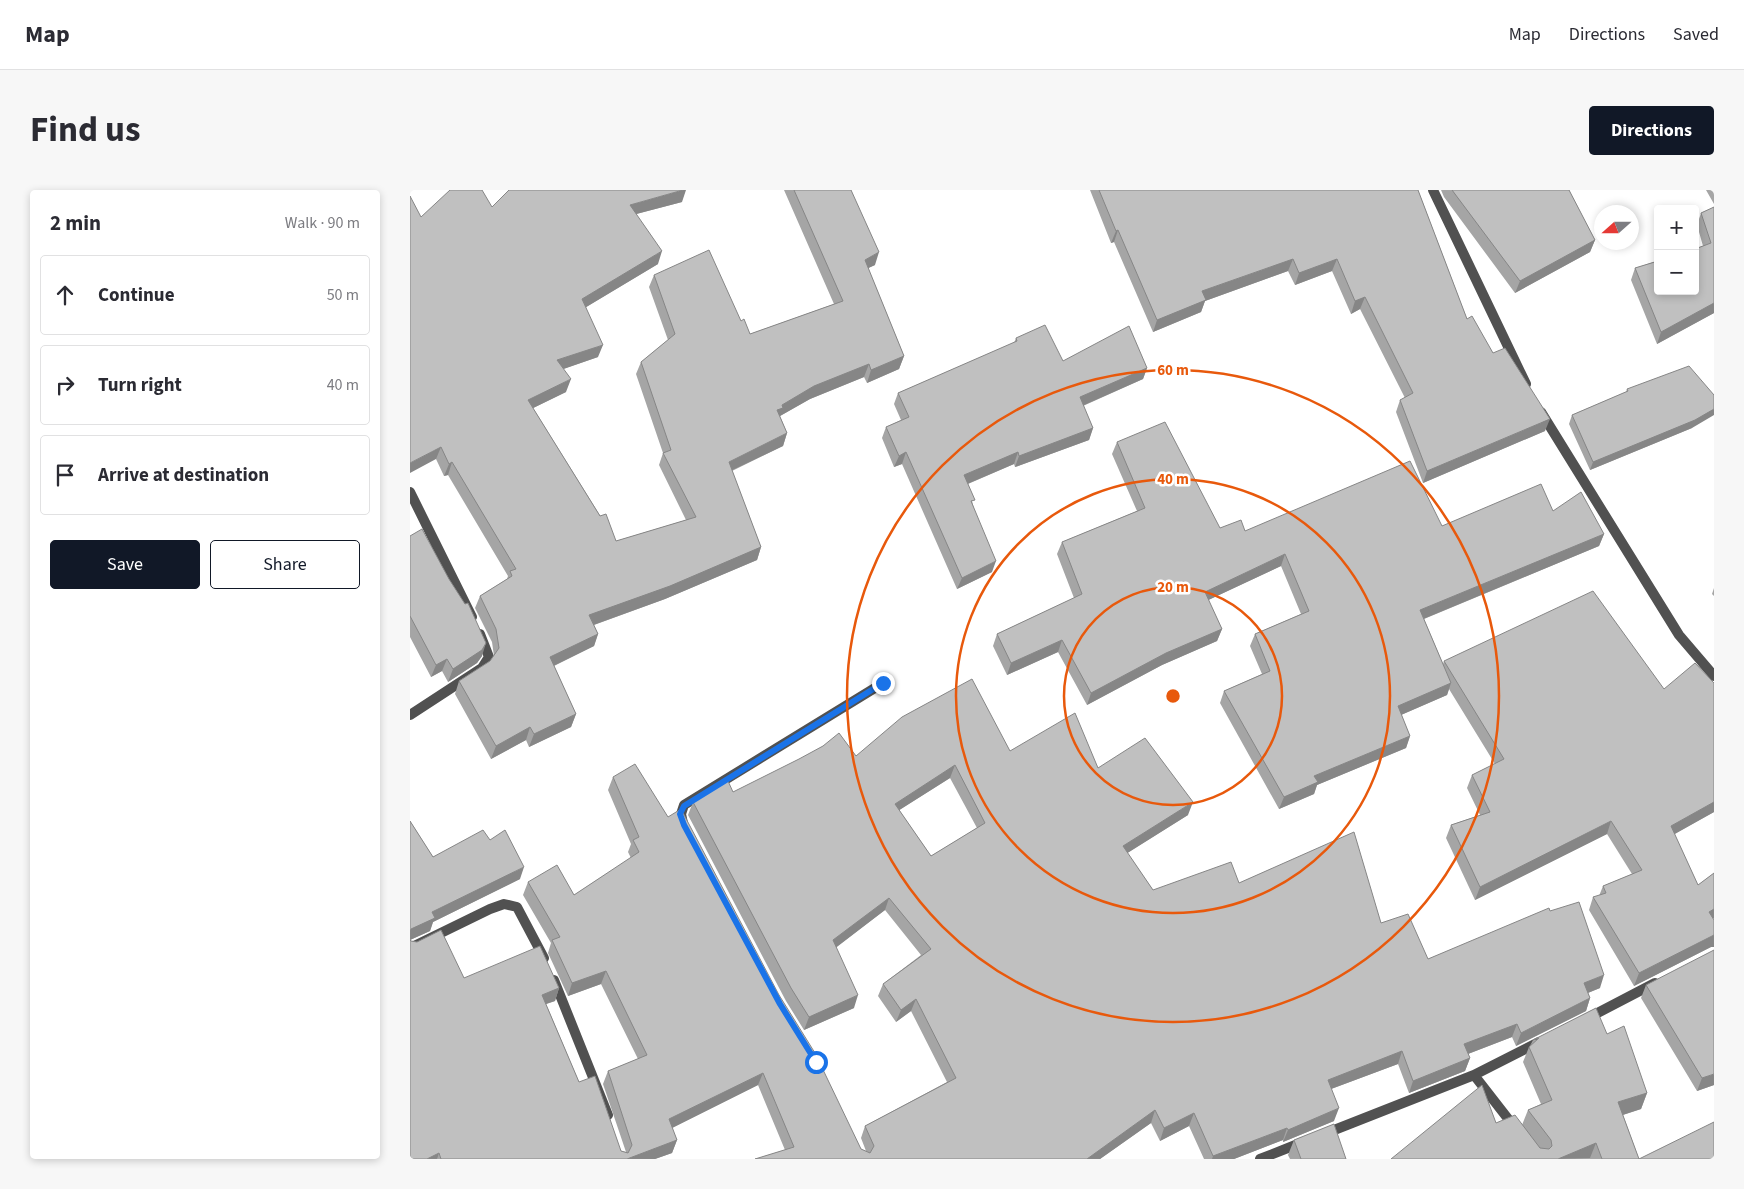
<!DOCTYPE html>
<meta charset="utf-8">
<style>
:root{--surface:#fff;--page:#f7f7f7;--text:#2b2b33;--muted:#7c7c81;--line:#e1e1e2;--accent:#111827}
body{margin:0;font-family:"Source Sans 3",sans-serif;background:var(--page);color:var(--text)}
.controls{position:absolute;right:15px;top:15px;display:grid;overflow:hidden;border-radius:5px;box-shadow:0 2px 8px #0003}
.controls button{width:45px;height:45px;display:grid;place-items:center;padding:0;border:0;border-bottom:1px solid var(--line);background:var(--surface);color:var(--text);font:25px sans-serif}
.compass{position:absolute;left:1184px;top:15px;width:45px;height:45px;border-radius:50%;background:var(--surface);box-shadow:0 2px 8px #0003;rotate:249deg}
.stop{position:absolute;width:15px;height:15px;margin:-11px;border:4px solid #1a73e8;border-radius:50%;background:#fff}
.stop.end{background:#1a73e8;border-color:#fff;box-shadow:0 1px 5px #0008}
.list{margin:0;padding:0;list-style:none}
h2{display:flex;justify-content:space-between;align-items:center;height:65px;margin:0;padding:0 20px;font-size:21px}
h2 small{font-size:16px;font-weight:400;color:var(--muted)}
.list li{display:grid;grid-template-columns:32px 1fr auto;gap:15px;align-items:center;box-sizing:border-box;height:80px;margin:0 10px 10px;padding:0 10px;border:1px solid var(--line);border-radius:5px}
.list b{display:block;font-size:19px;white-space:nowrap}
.list em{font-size:16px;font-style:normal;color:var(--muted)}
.actions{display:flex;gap:10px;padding:15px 20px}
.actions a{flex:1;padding:11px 0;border:1px solid var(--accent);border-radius:5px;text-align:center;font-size:18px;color:var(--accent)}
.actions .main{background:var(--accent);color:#fff}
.icon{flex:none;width:28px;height:28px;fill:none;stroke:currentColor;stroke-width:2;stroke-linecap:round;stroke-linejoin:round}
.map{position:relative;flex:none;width:1304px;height:969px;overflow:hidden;border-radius:5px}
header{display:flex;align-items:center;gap:30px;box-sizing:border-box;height:70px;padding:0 25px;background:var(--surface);border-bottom:1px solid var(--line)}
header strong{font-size:24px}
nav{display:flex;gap:28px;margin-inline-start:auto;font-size:18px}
.intro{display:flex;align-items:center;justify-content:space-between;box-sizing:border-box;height:120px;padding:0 30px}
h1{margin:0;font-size:35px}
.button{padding:12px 22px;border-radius:5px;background:var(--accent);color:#fff;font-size:18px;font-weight:700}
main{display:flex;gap:30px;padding:0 30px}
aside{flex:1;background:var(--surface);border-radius:5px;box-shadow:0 2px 8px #0003}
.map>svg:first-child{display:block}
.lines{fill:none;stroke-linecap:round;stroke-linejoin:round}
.street{stroke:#515151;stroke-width:10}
.wall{fill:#a5a5a5;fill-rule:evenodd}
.shaded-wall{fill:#868686}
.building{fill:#c0c0c0;stroke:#868686;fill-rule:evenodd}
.route{stroke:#1a73e8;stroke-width:6}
.ring{fill:none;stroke:#e8590c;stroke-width:2.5}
.centre{fill:#e8590c;stroke:#fff;stroke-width:2.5}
.ring-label{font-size:15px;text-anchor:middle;font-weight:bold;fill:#e8590c;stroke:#fff;stroke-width:5;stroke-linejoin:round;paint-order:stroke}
</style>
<header>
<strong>Map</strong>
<nav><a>Map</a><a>Directions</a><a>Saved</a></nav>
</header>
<div class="intro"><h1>Find us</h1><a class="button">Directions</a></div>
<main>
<aside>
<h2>2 min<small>Walk · 90 m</small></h2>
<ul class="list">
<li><svg class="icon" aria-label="ahead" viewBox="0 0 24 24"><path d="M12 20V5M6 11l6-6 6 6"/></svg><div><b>Continue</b></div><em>50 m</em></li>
<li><svg class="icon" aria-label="right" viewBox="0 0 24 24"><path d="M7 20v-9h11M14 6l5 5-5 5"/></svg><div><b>Turn right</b></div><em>40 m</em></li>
<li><svg class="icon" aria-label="arrive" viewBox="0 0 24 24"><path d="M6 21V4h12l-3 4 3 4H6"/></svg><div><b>Arrive at destination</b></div></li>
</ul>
<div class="actions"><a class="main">Save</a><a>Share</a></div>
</aside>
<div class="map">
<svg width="1304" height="969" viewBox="0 0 1304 969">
<rect width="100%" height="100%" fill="#fff"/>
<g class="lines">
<!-- street -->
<path class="street" d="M1023,0l93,194
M1131,222l138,223 35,41
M0,302l62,125
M0,525l72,-47 7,-11 -9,-23
M273,633l-2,-9 3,-9 199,-122
M0,758l80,-39 14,-5 13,3 27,51
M144,790l54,135
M1176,829l69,-36
M1106,939l-42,-54 65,-33
M914,944l150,-59
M850,969l43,-17"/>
</g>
<!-- wall -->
<path class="wall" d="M374,0h67l24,75 -7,3 36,88 -5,13 -32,14 -3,-6 -54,22 -30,17 7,17 -4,13 -51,25 29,76 -4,13 -92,39 -71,26 4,9 -4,12 -40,20 22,48 -5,13 -42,20 -3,-7 -35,19 -36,-65 4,-13 31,-20 4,-5 -2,-14 -17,-34 5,-12 27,-17 1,-3 -60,-101 -4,1 -8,-17 -15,-242 71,-10 190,-5 -46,12 22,50 -72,43 12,50 -35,12 3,23 -33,16 83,133 70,-21 -27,-55 4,-12 -27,-79 5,-12 27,-22 -19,-53 5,-12 87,46 9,13 84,-30z
M680,0h328l49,129 26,34 52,78 -122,52 -27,-71 4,-12 5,-2 -45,-89 -9,5 -19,-43 -37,14 -7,-14 -83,30 -4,11 -48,20 -39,-90 -3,1z
M1031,0h128l26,50 -5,12 -75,41 -71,-96z
M1296,0h8v14z
M1304,17v106l-57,31 -26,-64 4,-12 68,-22 -6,-21 4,-12z
M606,148l47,23 84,7 -4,11 -60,27 10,22 -4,12 -74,27 -1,-3 -46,20 5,21 19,67 -35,17 -55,-125 -8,3 -12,-29 4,-11 15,-7 -7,-16 4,-11 116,-50z
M1217,199l65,39 -102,42 -21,-46 3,-9 54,-23z
M707,252l103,86 25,3 197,-5 111,-15 51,23 -5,12 -175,73 19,45 1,-3 220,28 50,-6v129l-40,22 24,51 16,-12v45l-1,1 1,1v27h-3l-77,39 -45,-76 4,-13 6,-1 4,-10 29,-12 -25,-40 -132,66 -29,-62 5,-13 29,-10 -13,-27 5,-13 23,-11 -46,-75 -2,6 -46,20 9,21 -4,12 -89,37 -3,9 -35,15 -59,-106 4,-12 38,-17 -12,-28 5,-12 46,-20 -20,-48 -73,34 14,29 -5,12 -55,24 -75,40 -29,-53 -51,23 -14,-29 4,-12 77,-36 -17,-44 5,-12 75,-31 -25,-57z
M0,346l72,120 -5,7 -29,19 -6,-11 -11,6 -21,-40z
M1304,398v8l-2,-2z
M600,561l88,17 90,47 -61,38 26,37 86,-7 142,40 47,36 122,-48 50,77 -12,5 2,5 -4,13 -70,35 -4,-9 -44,17 2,4 -5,13 -56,22 -11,-29 -67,25 3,32 -51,21v-2l-49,19h-30l-15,-33 -29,15 -9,-18 -51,36h-345l30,-9 -27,-65 -86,43 5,12 -5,13 -17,6h-245v-338l23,36 57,-17 30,39 -87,43 -3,9 -20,9 54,38 95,10 -4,13 -9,3 33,78 42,69 5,1 -23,-68 5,-13 30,-12 -37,-75 -33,12 -20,-43 3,-10 -28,-48 5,-13 46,13 57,-37 -3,-6 3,-8 -23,-54 5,-13 166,218 82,154 5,2 -5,-13 4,-12 82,-44 -36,-71 -15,11 -18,-26 5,-12 38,-29 -36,-45 -49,37 18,61 -50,22 -18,-29 -98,-186 5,-13 40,-10 123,-36zM540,588l27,50 -46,28 -32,-46z
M1236,795l68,100 -17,6 -56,-93z
M1197,844l40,59 -6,16 -18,6 16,44h-248l105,-36 26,2 6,-15 13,-6 -18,-42 6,-15 2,-3 2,-4z
M884,950l52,19h-56l-2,-4z"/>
<!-- shaded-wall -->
<path class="shaded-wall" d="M273,0h3l-4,12 -57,15 5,-12z
M708,40l-4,12 -3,1 5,-12z
M1185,50l-5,12 -75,41 5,-12z
M252,61l-4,13 -80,48 4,-13z
M469,62l-4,13 -15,7 5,-12z
M883,69l-5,12 -83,30 -4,11 -48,20 4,-12 45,-29z
M927,69l-5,12 -37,14 4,-12z
M955,107l-5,12 -9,5 4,-13z
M1304,113v10l-57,31 4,-12z
M193,155l-5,12 -46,16 5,-13z
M494,166l-5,13 -32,14 4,-13z
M459,174l-5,13 -54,22 -30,17 -1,4 -2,-10 5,-5 32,-19z
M737,178l-4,11 -68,30 5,-12z
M161,189l-5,13 -43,21 5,-13z
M1304,219v6l-22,13 -102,42 3,-8z
M1140,229l-5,12 -122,52 4,-12z
M683,238l-4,12 -74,27 4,-11z
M377,243l-4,13 -59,28 5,-12z
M31,257l-5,12 -26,14v-10z
M496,262l-4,12 -8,3 5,-11z
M608,262l-4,12 -54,23 4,-12z
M42,272l-4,13 -4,1 5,-12z
M1194,344l-5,12 -183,76 4,-12z
M351,357l-4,13 -92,39 -80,29 4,-13z
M875,364l-4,12 -81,38 5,-12z
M586,371l-4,11 -35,17 5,-11z
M812,439l-5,12 -55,24 -75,40 4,-12 75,-40z
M188,444l-4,12 -49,24 5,-13z
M652,450l-4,12 -51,23 4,-12z
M76,453l-4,13 -5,7 -29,19 5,-13z
M37,469l-5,12 -11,6 5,-12z
M1041,493l-4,12 -53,23 4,-12z
M166,524l-5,13 -42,20 5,-13z
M120,537l-4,13 -35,19 5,-13z
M1000,546l-4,12 -89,37 -3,9 -35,15 5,-12 30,-21z
M545,575l-5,13 -60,38 5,-12z
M783,612l-5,13 -70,44 5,-13z
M1304,612v10l-48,27 5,-13z
M1201,631l-4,13 -132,66 5,-13z
M114,677l-4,12 -87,43 -3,9 -20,9v-7l1,-4 21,-17z
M479,708l-4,12 -56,43 4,-13z
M1304,719v9l-10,7 5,-13z
M1304,745v12h-3l-77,39 5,-13z
M196,781l-5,13 -33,12 4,-13z
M1194,785l-4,13 -20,8 4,-13z
M149,798l-4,13 -18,6 5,-12z
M448,805l-4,13 -50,22 5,-13z
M1180,808l-4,13 -70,35 5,-13z
M506,809l-5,12 -15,11 5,-12z
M1107,834l-5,13 -52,20 4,-13z
M992,861l-4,13 -75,28 5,-12z
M1060,868l-5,13 -56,22 4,-12z
M353,883l-5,12 -94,47 5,-13z
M1304,884v11l-17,6 5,-13z
M1237,903l-6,16 -28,9 5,-16z
M929,918l-5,13 -51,21 5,-12z
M745,920l-4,13 -51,36h-13z
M784,923l-5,13 -29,15 4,-13z
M877,938l-4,12 -49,19h-22l1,-3z
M267,950l-5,13 -17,6h-28z
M1186,953l-6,15 -32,1z
M29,963l-2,6h-10z"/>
<!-- building -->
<path class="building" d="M40,0h32l10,17 17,-17h174l-53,15 32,46 -80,48 21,46 -46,15 14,19 -43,21 72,116 6,-2 10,27 80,-24 -33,-64 8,-3 -30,-88 34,-28 -21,-59 55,-25 32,71 3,-2 6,15 93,-33 -49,-111h57l28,62 -14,8 39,96 -33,14 -2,-6 -55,22 -32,19 1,3 -6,2 10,23 -58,29 32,85 -91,39 -81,29 9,19 -48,23 26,57 -42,20 -4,-7 -34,19 -37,-65 31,-20 9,-13 -3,-19 -16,-33 32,-20 -2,-5 6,-2 -64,-107 -3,2 -8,-17 -31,16v-267l11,21z
M689,0h319l49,129 5,-3 21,37 12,-5 45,71 -123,52 -27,-71 13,-7 -48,-96 -10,4 -18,-42 -38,14 -6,-14 -91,32 4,9 -49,20 -39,-90 -2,1z
M1042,0h117l26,50 -75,41z
M1304,17v96l-53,29 -26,-64 23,-7v30h37v-42l16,-6 -10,-30z
M635,135l18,36 66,-35 18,42 -67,29 13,31 -74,28 -1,-4 -54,23 11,25 -4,1 25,60 -34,17 -56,-126 -7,4 -13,-29 23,-10 -11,-24 119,-52 -1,-3z
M1279,176l25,29v14l-19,11 -102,42 -21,-47 56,-24 -1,-2z
M755,232l55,106 21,-8 4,11 165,-70 32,65 99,-42 12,27 28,-19 23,42 -184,76 31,73 -53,23 12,30 -96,40 4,6 -34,15 -60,-106 46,-20 -15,-37 54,-23 -24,-57 -80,38 17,37 -56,24 -75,40 -29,-53 -51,23 -14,-29 85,-40 -20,-52 83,-34 -28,-66z
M12,339l27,50 16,25 3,-1 18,40 -4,7 -29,19 -6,-10 -11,6 -26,-49v-80z
M1183,401l71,98 31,-26 19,20v119l-43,24 27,59 16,-12v36l-5,3 5,8v15l-75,38 -46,-76 13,-4 -3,-7 39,-16 -31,-49 -131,66 -29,-62 39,-13 -18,-37 32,-16 -60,-98z
M562,489l38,72 65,-38 23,55 47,-30 48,64 -70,44 30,44 78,-28 8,21 115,-51 27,91 27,-9 20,45 121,-51 1,3 29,-9 25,73 -20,8 6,15 -69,35 -4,-9 -53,20 6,14 -57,23 -11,-30 -74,29 11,28 -51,22 -1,-2 -74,28 -19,-43 -30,15 -9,-18 -68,49h-332l39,-12 -31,-74 -94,46 8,21 -50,19h-186l-2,-6 -12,6h-17v-219l1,1 6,1 24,-12 23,48 76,-32 19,42 -17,7 37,87 16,-6 26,75 7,2 4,-8 -24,-74 39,-16 -41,-84 -34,12 -20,-43 8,-3 -32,-55 29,-17 17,30 65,-43 -6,-12 6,-3 -26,-60 22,-13 33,53 13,-8 98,186 36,58 46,96 9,4 4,-7 -9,-20 91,-48 -40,-79 -15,11 -18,-26 48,-35 -42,-51 -56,42 25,55 -49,22 -18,-29 -98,-186 35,-21 5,11 66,-33 24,-13 16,-13 17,23 46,-39zM545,575l30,58 -54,33 -36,-52z
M0,631l23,36 50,-27 7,10 15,-10 19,37 -92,45 3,6 -24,11 -1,4z
M1304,760v124l-12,4 -56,-93z
M1186,818l11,26 17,-8 23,67 -29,9 21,57h-37l-6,-16 -38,16h-167l91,-74 14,38 19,-8 25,33 9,1 3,-3 -1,-6 -23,-30 24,-10 -23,-53 10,-9 -6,2z
M1304,932v37h-75z
M924,934l12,35h-45l-7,-19z"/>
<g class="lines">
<!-- route -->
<path class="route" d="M406,872l-36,-58 -96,-179 -4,-11 4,-8 199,-123"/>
</g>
<!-- distance rings -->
<g class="ring">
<circle cx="763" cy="506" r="109"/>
<circle cx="763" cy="506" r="217"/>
<circle cx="763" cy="506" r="326"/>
</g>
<circle cx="763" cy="506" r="8" class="centre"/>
<g class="ring-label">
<text x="763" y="185">60 m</text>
<text x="763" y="294">40 m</text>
<text x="763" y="402">20 m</text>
</g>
</svg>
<div class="controls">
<button>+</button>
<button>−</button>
</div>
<svg class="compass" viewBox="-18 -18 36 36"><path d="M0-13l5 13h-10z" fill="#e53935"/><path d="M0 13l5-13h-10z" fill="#7c7c81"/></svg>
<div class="stop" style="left:406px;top:872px"></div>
<div class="stop end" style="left:473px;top:493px"></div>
</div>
</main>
